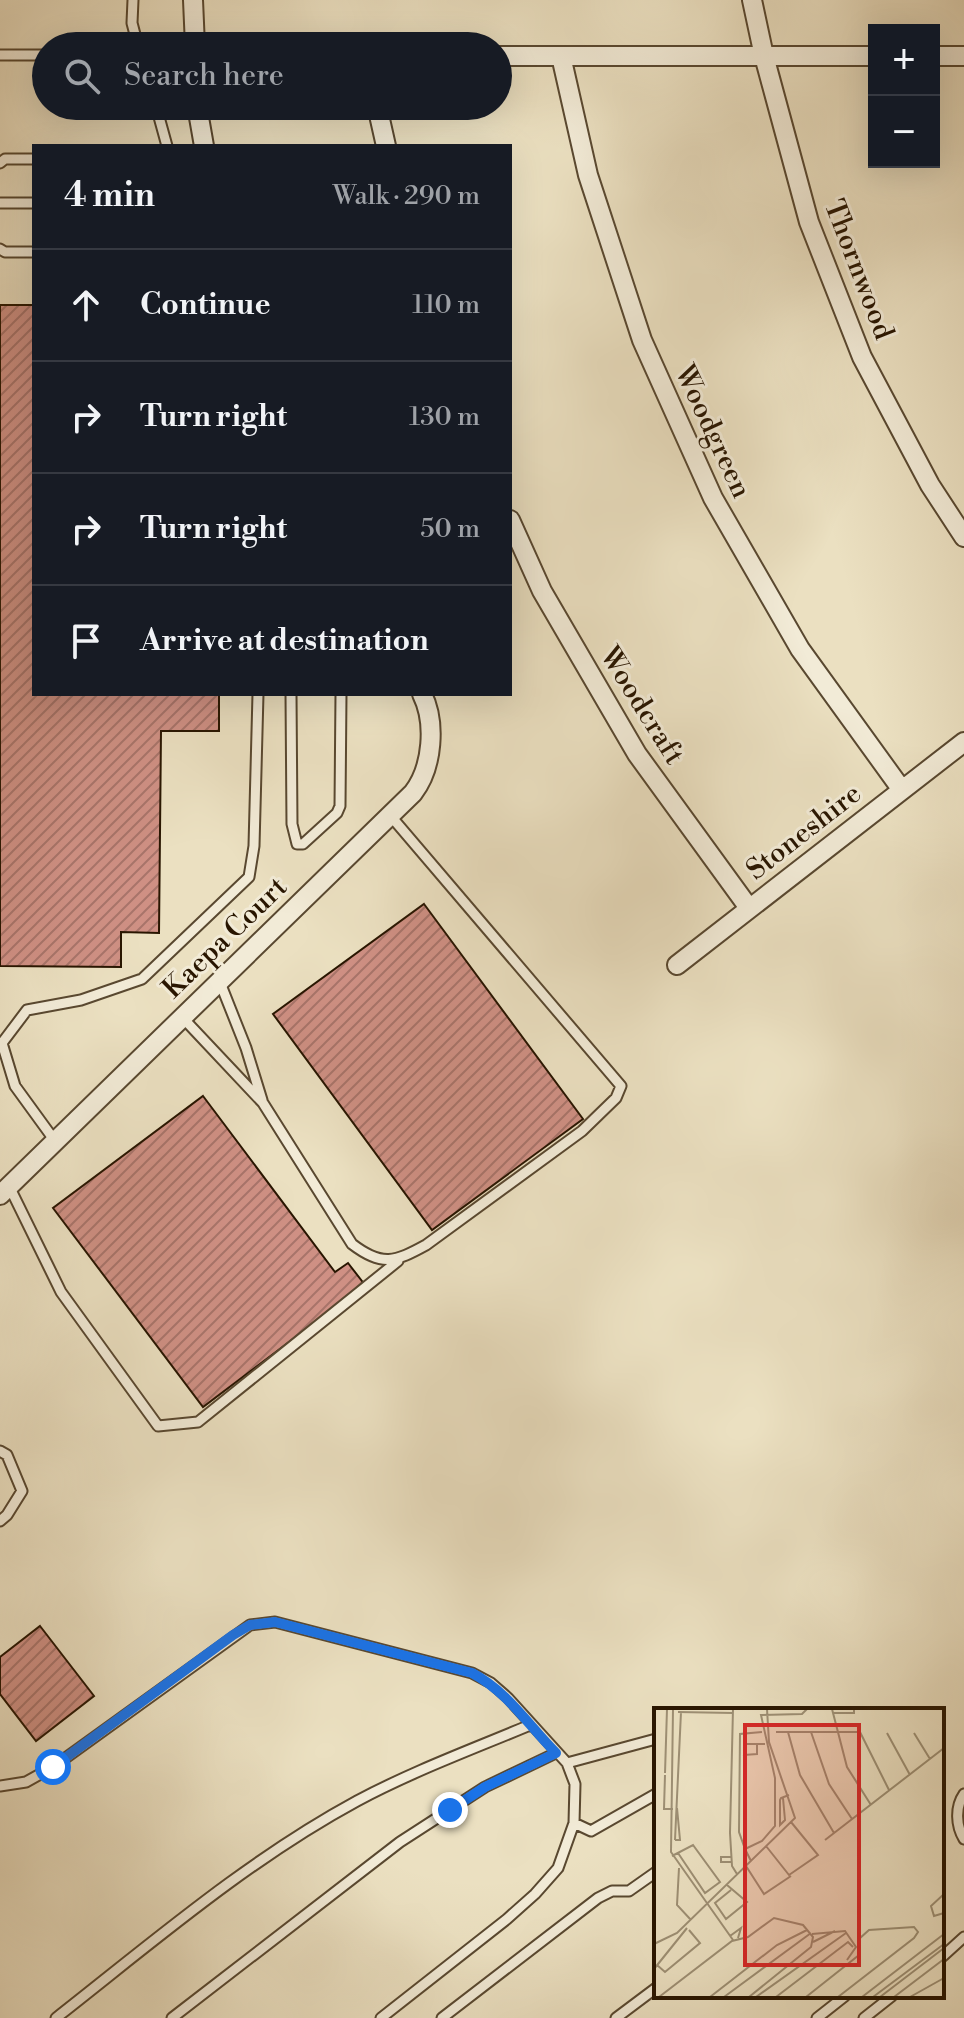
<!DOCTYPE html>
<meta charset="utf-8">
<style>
:root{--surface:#171b24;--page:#242831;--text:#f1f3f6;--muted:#9ea1a6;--line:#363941}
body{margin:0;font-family:"Libre Bodoni",serif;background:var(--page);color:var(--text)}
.controls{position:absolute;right:24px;top:24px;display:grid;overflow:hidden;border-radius:0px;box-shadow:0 8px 32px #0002}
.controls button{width:72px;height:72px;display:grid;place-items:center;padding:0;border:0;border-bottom:2px solid var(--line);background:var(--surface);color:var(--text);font:40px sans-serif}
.stop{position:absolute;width:24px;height:24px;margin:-18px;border:6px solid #1a73e8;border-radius:50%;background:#fff}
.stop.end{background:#1a73e8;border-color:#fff;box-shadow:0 2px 8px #0008}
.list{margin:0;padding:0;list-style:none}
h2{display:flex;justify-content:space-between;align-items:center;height:104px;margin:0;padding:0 32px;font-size:34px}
h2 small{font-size:26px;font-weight:400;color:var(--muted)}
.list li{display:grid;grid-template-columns:52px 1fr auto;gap:24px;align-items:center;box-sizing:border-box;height:112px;padding:0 32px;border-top:2px solid var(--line)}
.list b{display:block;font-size:30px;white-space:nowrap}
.list em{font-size:26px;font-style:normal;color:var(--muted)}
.icon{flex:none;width:44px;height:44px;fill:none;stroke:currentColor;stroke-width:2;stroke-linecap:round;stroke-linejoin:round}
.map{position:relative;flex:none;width:964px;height:2018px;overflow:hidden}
.search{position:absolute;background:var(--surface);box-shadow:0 8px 32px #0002;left:32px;top:32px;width:480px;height:88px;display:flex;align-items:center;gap:20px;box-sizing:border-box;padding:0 28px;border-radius:44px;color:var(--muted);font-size:30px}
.panel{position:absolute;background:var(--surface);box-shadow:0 8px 32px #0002;left:32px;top:144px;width:480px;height:552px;border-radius:0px}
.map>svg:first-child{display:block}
.building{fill:url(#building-hatch);stroke:#281500;stroke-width:2}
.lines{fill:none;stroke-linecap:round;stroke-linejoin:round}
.lane-casing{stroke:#594830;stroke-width:13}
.street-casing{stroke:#594830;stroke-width:22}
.lane{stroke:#f2ebd7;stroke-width:9}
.street{stroke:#f2ebd7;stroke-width:18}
.route{stroke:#1a73e8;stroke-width:10}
.labels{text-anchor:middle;stroke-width:6;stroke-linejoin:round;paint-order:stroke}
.street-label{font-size:28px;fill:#281500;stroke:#f2ebd7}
.inset-road{fill:none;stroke:#9d8f74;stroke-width:2}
.view{fill:#d62828;fill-opacity:0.15;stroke:#d62828;stroke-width:4}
.inset-edge{fill:none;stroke:#281500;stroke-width:4}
</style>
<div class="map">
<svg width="964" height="2018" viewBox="0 0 964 2018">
<defs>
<pattern id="building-hatch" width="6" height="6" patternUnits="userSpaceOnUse" patternTransform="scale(2)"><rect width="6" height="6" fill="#cf9084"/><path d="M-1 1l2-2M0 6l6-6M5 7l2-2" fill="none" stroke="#a8746a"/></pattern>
</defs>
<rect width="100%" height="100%" fill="#ebe0c1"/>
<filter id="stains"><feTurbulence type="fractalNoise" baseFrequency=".0025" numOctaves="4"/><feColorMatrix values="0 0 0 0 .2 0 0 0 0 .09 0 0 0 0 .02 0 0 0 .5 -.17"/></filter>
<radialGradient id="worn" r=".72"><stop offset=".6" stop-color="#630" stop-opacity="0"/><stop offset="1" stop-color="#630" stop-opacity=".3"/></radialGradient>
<!-- building -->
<path class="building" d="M0,305h34v389h185v37h-58l-2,202 -38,-1v35l-121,-1z
M424,904l159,215 -151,111 -159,-216z
M203,1096l132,176 13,-9 17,22 -162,122 -150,-199z
M40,1626l54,70 -58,45 -36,-47v-37z"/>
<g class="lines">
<!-- lane casing -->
<g class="lane-casing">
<path id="lane" d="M133,0l-1,23 6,23
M0,55h46
M156,106l11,40
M0,163l5,-4h29
M0,203h34
M0,249l5,3h29
M291,694l1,130 5,20h6l34,-31 3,-7 1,-112
M219,980l27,68 16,52
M182,1017l81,86 89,141c30,23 43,18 74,1l156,-114 34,-33 5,-12 -232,-272
M55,1141l-40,-55 -13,-43 25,-33 54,-10 61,-21 107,-102 5,-31 4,-152
M9,1186l52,106 97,134 40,-4 200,-161
M0,1451l7,4 15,36 -15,24 -7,6
M567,1763l89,-24
M0,1786l26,-4 27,-15 197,-142 25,-3 197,51 19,10 17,15 59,65 8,21 -1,39 -16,45 -23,26 -28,25 -126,99
M964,1794c-9,13 -8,32 0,45
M574,1823l17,8 65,-37
M942,1957l22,-20
M56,2018c97,-76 192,-158 301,-217 56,-30 116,-52 173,-76
M172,2018l228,-176 85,-55 71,-34
M442,2018l156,-120 14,-7h17l27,-19
M616,2018l40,-30
M817,2018l28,-22
M864,2018l28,-22"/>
</g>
<!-- street casing -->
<g class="street-casing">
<path id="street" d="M193,0l2,46
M752,0l12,56 45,166 53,135 68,128 34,52
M498,56h376
M561,56l27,119 54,165 71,158 87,151 102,141
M934,56h30
M197,106l7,40
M377,106l9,40
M510,520l32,71 95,163 112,154
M677,965l287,-223
M0,1195l413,-402c20,-26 23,-71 9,-99"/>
</g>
<!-- lane -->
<use href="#lane" class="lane"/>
<!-- street -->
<use href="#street" class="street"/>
</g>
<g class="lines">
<!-- route -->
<path class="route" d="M53,1767l180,-132 17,-10 25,-3 197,51c36,19 56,52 84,80l-71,34 -35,23"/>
</g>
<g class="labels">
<!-- street labels -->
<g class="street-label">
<text transform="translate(860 269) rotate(69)" y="10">Thornwood</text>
<text transform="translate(714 431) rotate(65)" y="10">Woodgreen</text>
<text transform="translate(643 705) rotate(58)" y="10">Woodcraft</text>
<text transform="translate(803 831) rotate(-38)" y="10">Stoneshire</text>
<text transform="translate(224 937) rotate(-44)" y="10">Kaepa Court</text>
</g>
</g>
<!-- overview -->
<g transform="translate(654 1708)">
<rect width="290" height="290" fill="#ebe0c1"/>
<path class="inset-road" d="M19,1l-2,143 62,88M79,1l-3,124 2,33 5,8M178,1l15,58 24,38M24,4l55,1M179,5h21v-4M122,24h84l29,58M134,24l12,43 34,58M157,24l18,52 23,35M233,25l23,42M260,25l16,26M103,36v10l-13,1 1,-11h20M11,65l2,-64M11,67l-1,34h9M129,90l2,22 -5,5v-25l1,-2 8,-3M21,132l6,-128M21,132h5l-3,-32M171,132l119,-92M112,138l23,29 29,-20 -27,-33M91,141l-6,-17 1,-98 22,-2M18,148l21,-11 27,37 -15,11 -27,-40M77,149h-10v5h10M97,153l-6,-12 17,-8 13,-15v-48l-14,-63 41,-1 5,-5M92,158l18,28 27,-18M25,160l-2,37 14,15M73,177l20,17 -21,17 -11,-16 16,-13M290,186l-13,12 3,10 10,-3M158,226l33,-3 11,16 -9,13M76,228l11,-8 -3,10M159,234l22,-11M0,236l23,-11 118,-115 -26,-76 -2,-33M3,257l8,7 35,-29 -11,-13M0,261l33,-41M5,289l73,-56 16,-4 26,-19 29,7 10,12 -2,10 -62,50M56,289l67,-52 30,-15M70,289l87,-64M102,289l90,-64M122,289l72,-55 5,5M152,289l53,-42v-16l10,-9 45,-3 4,5 -4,6 -76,59M208,289l82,-63M219,289l71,-53M226,289l64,-49M240,289l50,-38M256,289l34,-19"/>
<path class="view" d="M91,17h114v240h-114z"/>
<rect width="290" height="290" class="inset-edge"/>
</g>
<rect width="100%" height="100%" filter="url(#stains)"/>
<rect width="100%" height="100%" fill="url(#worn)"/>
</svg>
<div class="controls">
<button>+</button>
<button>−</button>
</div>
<div class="stop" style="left:53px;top:1767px"></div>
<div class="stop end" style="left:450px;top:1810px"></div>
<div class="search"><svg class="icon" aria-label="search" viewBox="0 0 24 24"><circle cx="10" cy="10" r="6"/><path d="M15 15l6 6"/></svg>Search here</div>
<section class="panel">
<h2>4 min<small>Walk · 290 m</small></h2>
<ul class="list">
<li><svg class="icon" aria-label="ahead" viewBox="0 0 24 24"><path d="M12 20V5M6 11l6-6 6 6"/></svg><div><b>Continue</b></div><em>110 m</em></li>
<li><svg class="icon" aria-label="right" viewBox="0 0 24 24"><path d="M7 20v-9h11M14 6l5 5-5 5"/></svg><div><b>Turn right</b></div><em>130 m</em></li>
<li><svg class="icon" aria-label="right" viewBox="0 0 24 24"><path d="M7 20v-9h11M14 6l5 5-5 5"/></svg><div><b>Turn right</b></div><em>50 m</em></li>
<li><svg class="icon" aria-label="arrive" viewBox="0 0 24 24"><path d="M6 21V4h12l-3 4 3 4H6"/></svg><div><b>Arrive at destination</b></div></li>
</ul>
</section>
</div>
